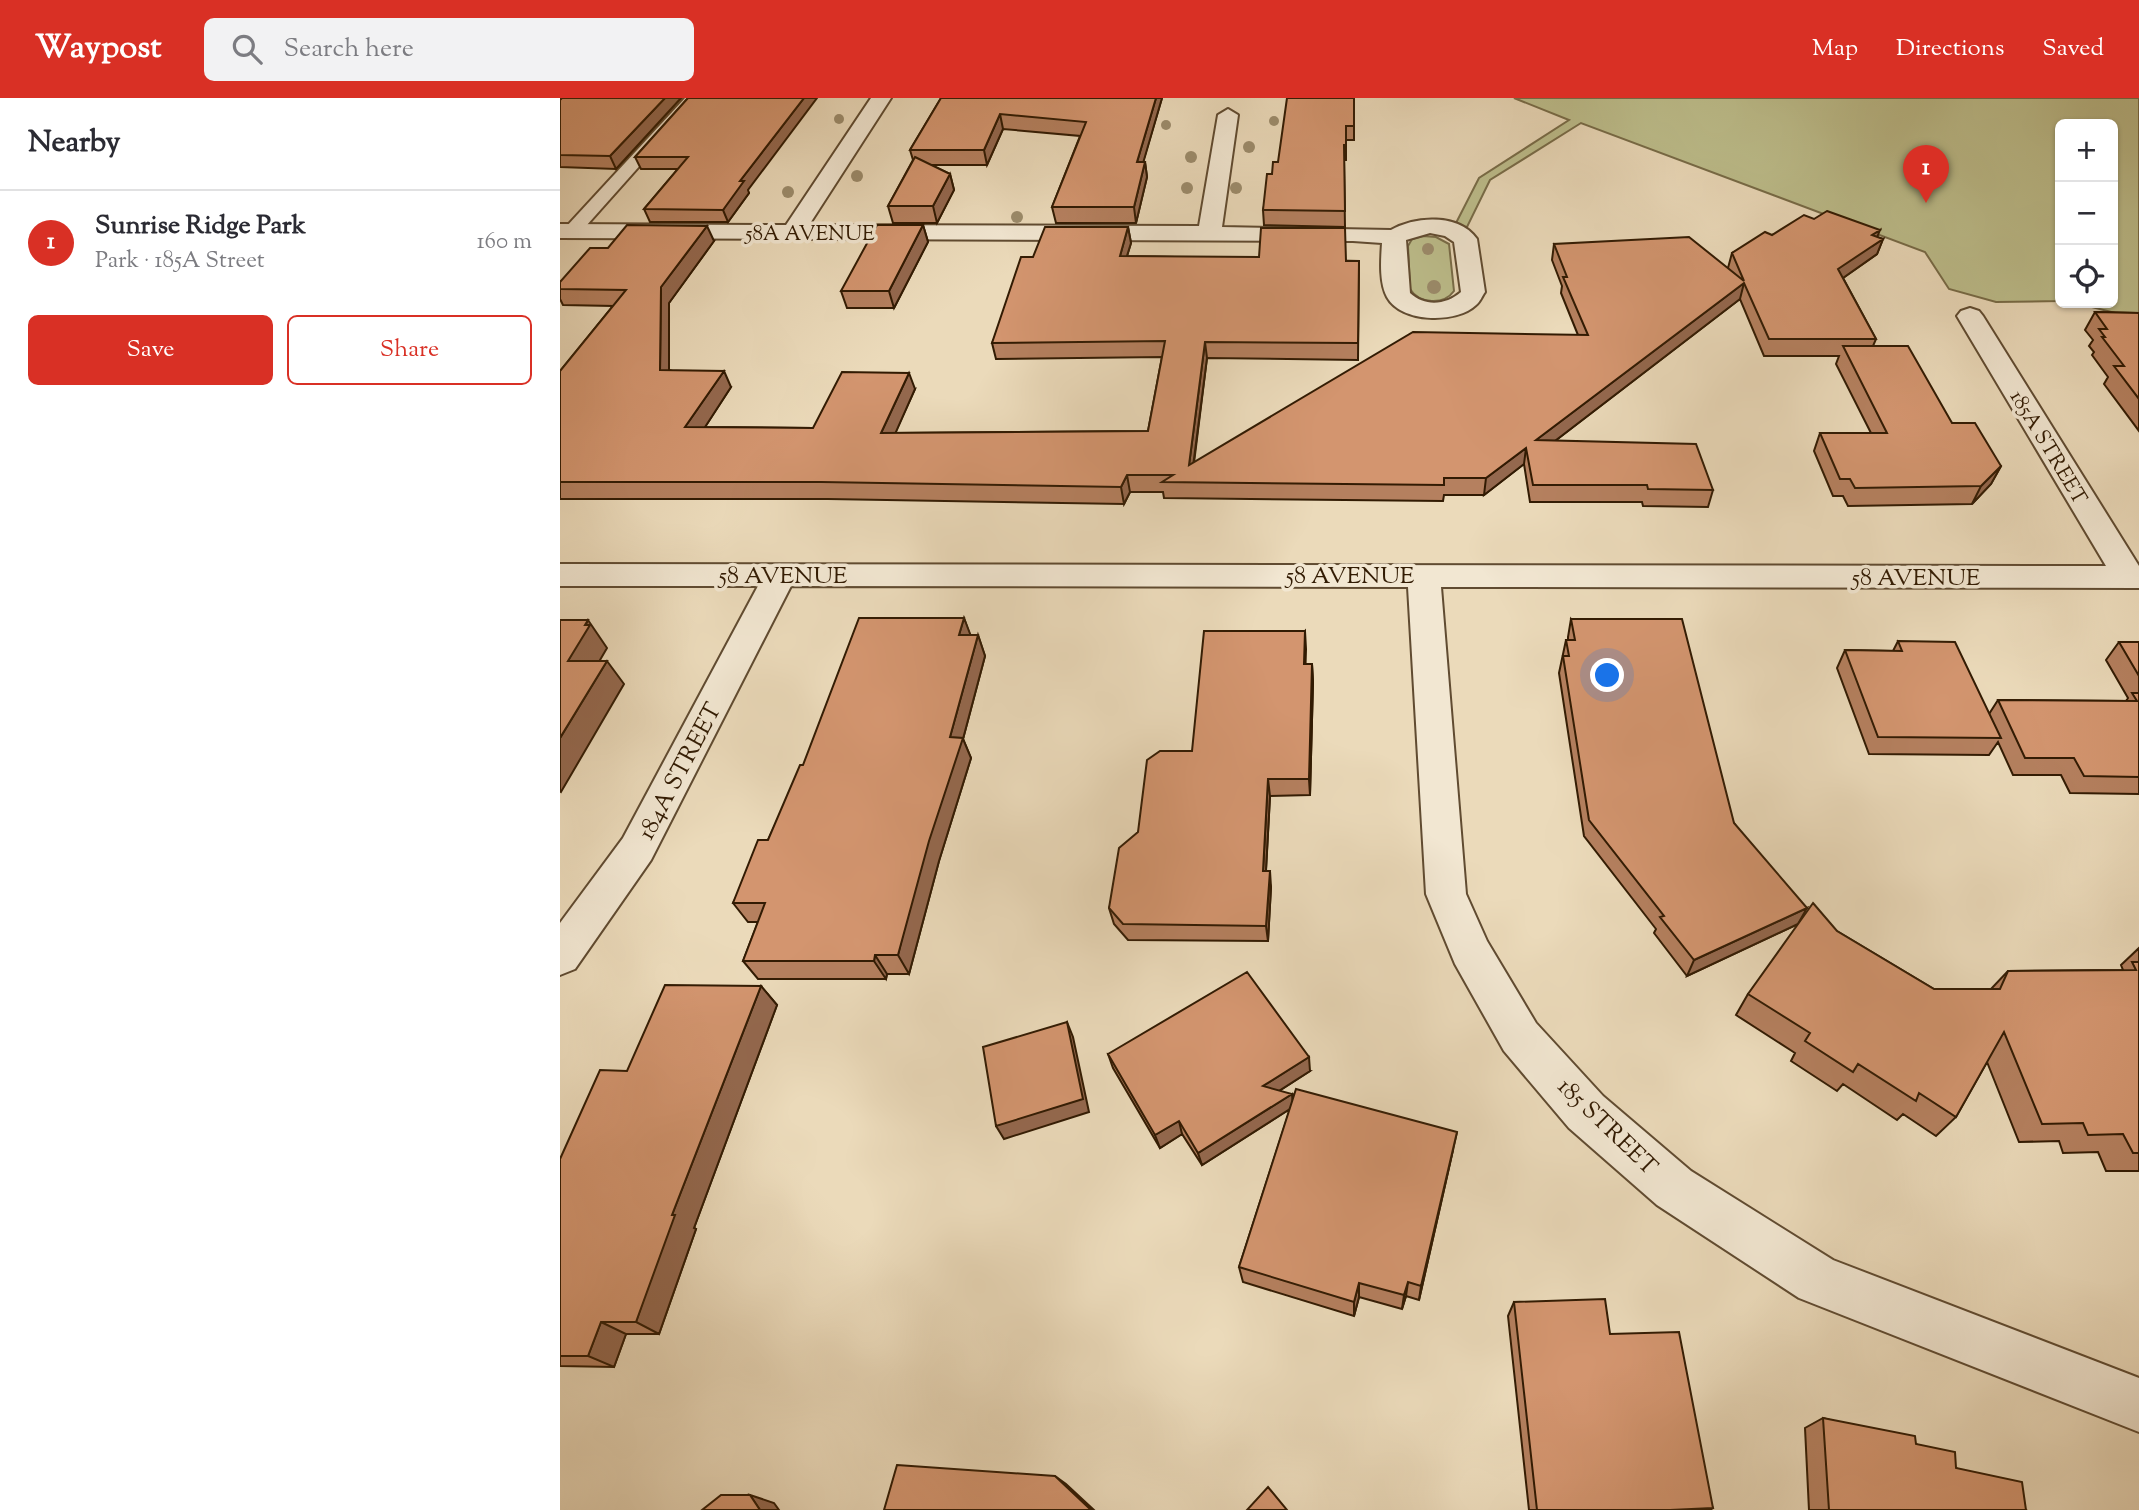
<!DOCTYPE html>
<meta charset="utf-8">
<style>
:root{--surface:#fff;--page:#f2f2f3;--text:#2b2b33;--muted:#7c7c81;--line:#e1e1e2;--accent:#d93025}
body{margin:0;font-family:"Sorts Mill Goudy",serif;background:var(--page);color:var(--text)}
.controls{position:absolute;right:21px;top:21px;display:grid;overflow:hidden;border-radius:10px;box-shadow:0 2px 5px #0004}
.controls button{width:63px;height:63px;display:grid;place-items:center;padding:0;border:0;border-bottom:2px solid var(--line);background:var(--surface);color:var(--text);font:35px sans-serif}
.you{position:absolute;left:1048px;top:578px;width:24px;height:24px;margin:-18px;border:5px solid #fff;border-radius:50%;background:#1a73e8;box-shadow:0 0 0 10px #1a73e833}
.badge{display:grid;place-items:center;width:46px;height:46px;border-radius:50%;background:var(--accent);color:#fff;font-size:23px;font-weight:700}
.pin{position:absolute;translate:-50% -58px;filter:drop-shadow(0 2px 4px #0008)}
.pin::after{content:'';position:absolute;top:37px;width:24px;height:21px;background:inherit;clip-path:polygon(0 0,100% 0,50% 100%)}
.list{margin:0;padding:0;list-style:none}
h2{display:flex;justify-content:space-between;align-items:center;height:91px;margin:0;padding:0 28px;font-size:30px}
h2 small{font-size:23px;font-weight:400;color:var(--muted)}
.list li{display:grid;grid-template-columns:46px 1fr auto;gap:21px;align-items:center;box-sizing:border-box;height:105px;padding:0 28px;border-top:2px solid var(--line)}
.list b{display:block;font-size:26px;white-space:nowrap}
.list p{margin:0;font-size:23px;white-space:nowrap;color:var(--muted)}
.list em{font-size:23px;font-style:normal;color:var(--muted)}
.actions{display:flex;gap:14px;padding:21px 28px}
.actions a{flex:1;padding:16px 0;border:2px solid var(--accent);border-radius:10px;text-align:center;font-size:24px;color:var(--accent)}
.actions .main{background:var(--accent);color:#fff}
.icon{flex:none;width:38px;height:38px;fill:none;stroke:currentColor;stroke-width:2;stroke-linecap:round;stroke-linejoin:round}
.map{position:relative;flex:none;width:1579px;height:1412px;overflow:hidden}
header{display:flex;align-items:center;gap:42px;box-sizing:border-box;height:98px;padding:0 35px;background:var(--accent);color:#fff}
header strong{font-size:33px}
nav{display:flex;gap:38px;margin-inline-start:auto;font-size:24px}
.search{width:490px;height:63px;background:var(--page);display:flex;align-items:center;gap:18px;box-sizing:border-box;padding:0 24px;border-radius:10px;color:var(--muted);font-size:26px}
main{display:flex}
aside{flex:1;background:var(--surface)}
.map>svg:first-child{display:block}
.green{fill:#bdbe8c;stroke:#786c48;stroke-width:2}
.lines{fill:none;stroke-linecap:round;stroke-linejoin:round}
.lane-casing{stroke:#604b31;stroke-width:4}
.street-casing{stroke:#604b31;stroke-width:4}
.lane{fill:#f2e7d2;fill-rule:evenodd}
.street{fill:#f2e7d2;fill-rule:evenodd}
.tree{fill:#9c8c6c}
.wall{fill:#b5805f;stroke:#321b03;stroke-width:2}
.shaded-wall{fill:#94684e;stroke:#321b03;stroke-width:2}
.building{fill:#d3956f;stroke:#321b03;stroke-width:2}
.labels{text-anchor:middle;stroke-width:7;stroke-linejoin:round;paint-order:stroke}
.far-street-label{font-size:21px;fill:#321b03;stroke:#f2e7d2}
.street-label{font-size:24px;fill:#321b03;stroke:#f2e7d2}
</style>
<header>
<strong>Waypost</strong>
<div class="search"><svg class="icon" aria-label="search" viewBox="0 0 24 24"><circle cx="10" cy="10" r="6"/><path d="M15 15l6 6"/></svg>Search here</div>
<nav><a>Map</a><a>Directions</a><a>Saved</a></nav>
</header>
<main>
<aside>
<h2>Nearby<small></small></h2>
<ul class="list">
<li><span class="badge">1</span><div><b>Sunrise Ridge Park</b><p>Park · 185A Street</p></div><em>160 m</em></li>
</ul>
<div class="actions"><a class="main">Save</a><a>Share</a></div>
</aside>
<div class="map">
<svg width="1579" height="1412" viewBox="0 0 1579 1412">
<rect width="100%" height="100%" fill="#ebdaba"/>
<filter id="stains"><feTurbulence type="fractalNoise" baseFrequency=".00286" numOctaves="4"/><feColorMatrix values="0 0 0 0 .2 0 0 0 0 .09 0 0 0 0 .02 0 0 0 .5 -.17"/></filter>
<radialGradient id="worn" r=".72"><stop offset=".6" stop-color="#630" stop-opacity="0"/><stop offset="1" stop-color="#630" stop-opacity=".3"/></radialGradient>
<!-- green -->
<path class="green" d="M954,0h625v221l-63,-16h37v-179h-53v177l-64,1 -47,-13 -24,-37 -344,-129 -91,57 -24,49 -11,-4 24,-47 90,-58z
M863,138l13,1 13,7 5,47c-10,14 -35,13 -44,-2l-2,-43 4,-7z"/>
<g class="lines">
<!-- lane casing -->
<g class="lane-casing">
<path id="lane" d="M125,0h15l-122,137h-12l-2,-4 2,-4z"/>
</g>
<!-- street casing -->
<g class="street-casing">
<path id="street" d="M311,0h20l-82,127 390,1 19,-111 10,-6 10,6 -16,112 169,3c24,-14 68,-17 86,9l8,53c-3,4 -5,10 -9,13 -20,19 -75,18 -89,-8 -8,-15 -6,-38 -5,-54l-29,-2 -793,-3v-14l226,1zM870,135l15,3 9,6 7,50c-15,13 -36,15 -51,1l-4,-53z
M1410,210l9,3 4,5 156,250v22l-698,-1 25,307 21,47 49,82 67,73 88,75 142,89 306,118v54l-340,-134 -142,-93 -88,-77 -65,-77 -49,-87 -29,-70 -18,-307 -617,-1 -140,274 -76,109 -15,6v-52l63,-85 135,-252h-198v-22l1546,2 -149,-250 4,-5z"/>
</g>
<!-- lane -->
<use href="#lane" class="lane"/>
<!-- street -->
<use href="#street" class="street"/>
</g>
<!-- trees -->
<g class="tree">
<circle cx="279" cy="21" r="5"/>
<circle cx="714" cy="23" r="5"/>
<circle cx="606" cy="27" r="5"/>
<circle cx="689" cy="49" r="6"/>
<circle cx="631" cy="59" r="6"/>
<circle cx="297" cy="78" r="6"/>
<circle cx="627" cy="90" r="6"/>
<circle cx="676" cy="90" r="6"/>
<circle cx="228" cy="94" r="6"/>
<circle cx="457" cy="119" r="6"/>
<circle cx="868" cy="151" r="6"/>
<circle cx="874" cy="189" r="7"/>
</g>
<!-- wall -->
<path class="wall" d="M2,0h119l-65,71 -56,-2v-67z
M128,0l61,95 -21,29h-78l-6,-13 34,-40h-37l-6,-12z
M381,0h221l-19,64h2l2,15 -11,46h-80l-4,-16 28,-71 -77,-7 -16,36h-56l19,9 4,16 -17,33h-44l-5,-17 25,-46 -3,-10z
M794,0v42h-8v20h-2l1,67 -81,-2 -1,-15 9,-36 6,-12z
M1254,121l69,20 -6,15 -34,24 33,61 -3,7 79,77 49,43 -10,18 -19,20 -124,2 -5,-10h-10l-19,-45 6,-18h51l-35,-69 3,-8h-75l-24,-57 -185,142 158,49 -5,17 -65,-1 -1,-4h-112l-6,-38 -40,31h-40l-1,6 -279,-3 -1,-6h-33l-6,12 -296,-5h-268v-128l53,-65 -50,-1 -3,-6v-17l48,-34 106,-7 -45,62v67l62,17 -26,40 108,1 102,-39 -20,44 253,-2 14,-74 -166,2 -4,-16 41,-86 95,-30 3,16 -4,13 232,5 -1,99 -151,-2 -13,105 384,-128 -17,-42 1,-7 -10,-26 2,-16 174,24 4,-15 40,-18z
M363,127l5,17 -34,66h-47l-6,-17z
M1535,214l44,1v118l-35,-47 4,-7 -16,-22 2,-3 -5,-6 4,-6 -8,-10z
M404,520l6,17h8l7,21 -22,83 8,19 -32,103 -30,113h-22l-1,5h-128l-15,-18 15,-39h-10l-15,-19 35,-63 35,-75z
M1011,521l163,204 64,101 -111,52 -33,-43 2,-4 -72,-93 -25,-163 7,-33h2v-3z
M745,533v33h7l1,18 -3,113 -40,1 -4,75 5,16 -3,54 -140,-1 -14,-16 -5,-16 29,-76 54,-81z
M1338,543l91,73 9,-14 128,1 2,-3 -22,-38 13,-18h20v152l-69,-1 -9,-18h-48l-15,-33 -9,13 -120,-1 -32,-86 8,-18 48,1z
M1277,833l97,58h57l17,-18 115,-1 -2,-5 18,-17v223h-33l-8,-19 -35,1 -4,-12 -40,1 -32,-80 -31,55 -20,19 -33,-22 -6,6 -54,-36 -6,7 -46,-30 4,-8 -59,-38 12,-21z
M201,888l16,19 -83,223 2,1 -37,105h-33l-12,33 -54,-1v-207l67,-88z
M548,956l202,17 -31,20 13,11 161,48 -34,150 -13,-4 -4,13 -43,-12 -5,19 -111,-34 -4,-15 51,-158 -88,56 -20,-31 -22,14 -47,-80z
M954,1204l96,32 103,174 -3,2h-181l-21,-194z
M1263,1320l93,26 110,66h-217l-4,-82z"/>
<!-- shaded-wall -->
<path class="shaded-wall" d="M105,0h16l-65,71 -6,-13z
M244,0h13l-69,92 1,3 -21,29 -5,-12 17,-29z
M596,0h6l-23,79 -2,-15z
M440,16l3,15 -16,36 -3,-15z
M585,64l2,15 -11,46 -2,-16z
M390,76l4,16 -17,33 -4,-17z
M363,127l5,17 -34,66 -5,-17z
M147,128l7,15 -45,62v84l-9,-17 1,-83z
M568,129l3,16 -9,29 -2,-16z
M1320,132l-6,15 9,-6 -6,15 -44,31 5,-16 34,-34z
M1184,185l-4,16 -206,158 2,-17z
M645,244l2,16 -16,124 -2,-17z
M164,273l7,16 -37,57 -9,-17z
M349,275l6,16 -27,61 -7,-17z
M966,350l-2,16 -40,31 2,-17z
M1441,368l-10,18 -19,20 9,-18z
M567,377l3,17 -6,12 -3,-17z
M404,520l8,21 -13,-4z
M28,522l19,28 -21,36 -18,-23z
M745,533l1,18 -1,33 -1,-18z
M418,537l7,21 -22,83 8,19 -32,103 -30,113 -11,-19 52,-218z
M47,563l17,23 -63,108 -1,-1v-53z
M752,566l1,18 -3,113 -1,-16z
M708,681l2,17 -5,91 -2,-16z
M710,773l1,16 -3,54 -2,-15z
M1247,810l-9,16 -111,52 7,-16z
M315,857l12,19 -1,5 -12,-18z
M201,888l16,19 -83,223 2,1 -37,105 -23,-12 36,-107z
M507,924l6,15 16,75 -85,27 -8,-13z
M749,959l1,14 -45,29 -2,-14z
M732,996l1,13 -91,58 -4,-12z
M619,1023l3,13 -22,14 -5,-13z
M897,1034l-4,18 -34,150 2,-14z
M848,1184l-2,14 -4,13 2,-14z
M799,1185v14l-5,19v-14z
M41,1224l25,12 -12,33 -26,-11z
M495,1378l11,8 28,26h-3z
M190,1397l24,8 5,7h-19z"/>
<!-- building -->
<path class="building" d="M2,0h103l-55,58 -50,-1v-55z
M128,0h116l-64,83h4l-21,29 -79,-1 44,-52h-53z
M381,0h215l-19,64h8l-11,45h-82l34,-85 -86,-8 -16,36h-74z
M727,0h67v28h-8v19h-2l1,66 -82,-1 4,-36h5l1,-12h5z
M355,59l35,17 -17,32h-45z
M1267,113l53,19 -8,5 11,4 -45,30 38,70h-107l-25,-56 -208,157 160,4 17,46 -65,-1 -1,-4h-114l-7,-37 -40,30h-42v7l-282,-3 11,-7h-46l-6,12 -300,-5h-261v-111l66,-81 -66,-1v-7l30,-34h18l19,-23 80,1 -46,61 -1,83 64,1 -39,56 128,1 29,-56 67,1 -28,60 267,-2 17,-90 -173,2 29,-86h12l12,-30h83l-8,29 139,1 2,-29h84l1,33h13l-1,82 -153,-1 -16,123 224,-133 175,3 -25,-58h4l-13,-33 135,-7 55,44 -12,-28 33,-21 7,3 32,-20 10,4z
M317,127h46l-34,66h-48z
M1535,214l44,1v86l-25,-33h10l-22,-29h3l-6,-8h8z
M1283,248h65l44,77h23l26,43 -20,20 -126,2 -5,-9h-10l-20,-46h67z
M299,520h105l-5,17h19l-28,102 13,1 -34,103 -31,114h-23l-1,6h-131l22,-58h-32l25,-63h10l32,-75h3z
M1011,521h111l52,204 73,85 -113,52 -34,-43 4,-1 -75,-96 -26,-164h6l-3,-16h9z
M0,522h28l-3,5h5l-22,36h39l-47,77z
M644,533h101l-1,33h8l-3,115h-41l-5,92h7l-4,55 -143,-2 -14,-16 10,-60 19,-16 9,-72 13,-9h32z
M1338,543l57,1 46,96 -123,-1 -33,-87 57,1z
M1559,544h20v34z
M1572,595h7v84l-55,-1 -10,-18h-49l-27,-58 139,1z
M1253,805l24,28 97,58h66l8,-18 128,-1 -4,-8h7v191h-6l-10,-19 -35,1 -5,-12 -41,1 -38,-92 -48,85 -37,-24 -3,8 -58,-37 -5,8 -48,-31 5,-8 -62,-39z
M687,874l62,85 -46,29 29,8 -94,59 -19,-32 -24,14 -47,-81z
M105,887l96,1 -89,229h3l-39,107h-35l-13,34h-28v-197l40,-89 27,1z
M507,924l16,77 -87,27 -13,-79z
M736,991l161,43 -36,154 -13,-4 -4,13 -45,-12 -5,19 -115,-35z
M1045,1201l5,35 69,-2 34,176 -43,2h-133l-23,-208z
M1263,1320l92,18 1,8 39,8 1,16 66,14 4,28h-197z
M337,1367l158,11 36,34h-207z
M708,1389l19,23h-40z
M161,1397h29l10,15h-58z"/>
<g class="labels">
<!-- far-street labels -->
<g class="far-street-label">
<text x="250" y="142">58A AVENUE</text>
<text transform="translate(1489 349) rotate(59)" y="7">185A STREET</text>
</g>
<!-- street labels -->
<g class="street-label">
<text x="223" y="485">58 AVENUE</text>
<text x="790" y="485">58 AVENUE</text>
<text x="1356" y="487">58 AVENUE</text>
<text transform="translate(119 673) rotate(-62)" y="8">184A STREET</text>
<text transform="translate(1048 1028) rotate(44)" y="8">185 STREET</text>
</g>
</g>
<rect width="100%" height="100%" filter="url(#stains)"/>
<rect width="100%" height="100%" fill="url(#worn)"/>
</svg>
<div class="controls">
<button>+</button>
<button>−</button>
<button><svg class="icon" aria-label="locate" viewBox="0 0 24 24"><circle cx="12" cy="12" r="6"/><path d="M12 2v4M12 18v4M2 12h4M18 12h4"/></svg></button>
</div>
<div class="you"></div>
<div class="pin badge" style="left:1366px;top:105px">1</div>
</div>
</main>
